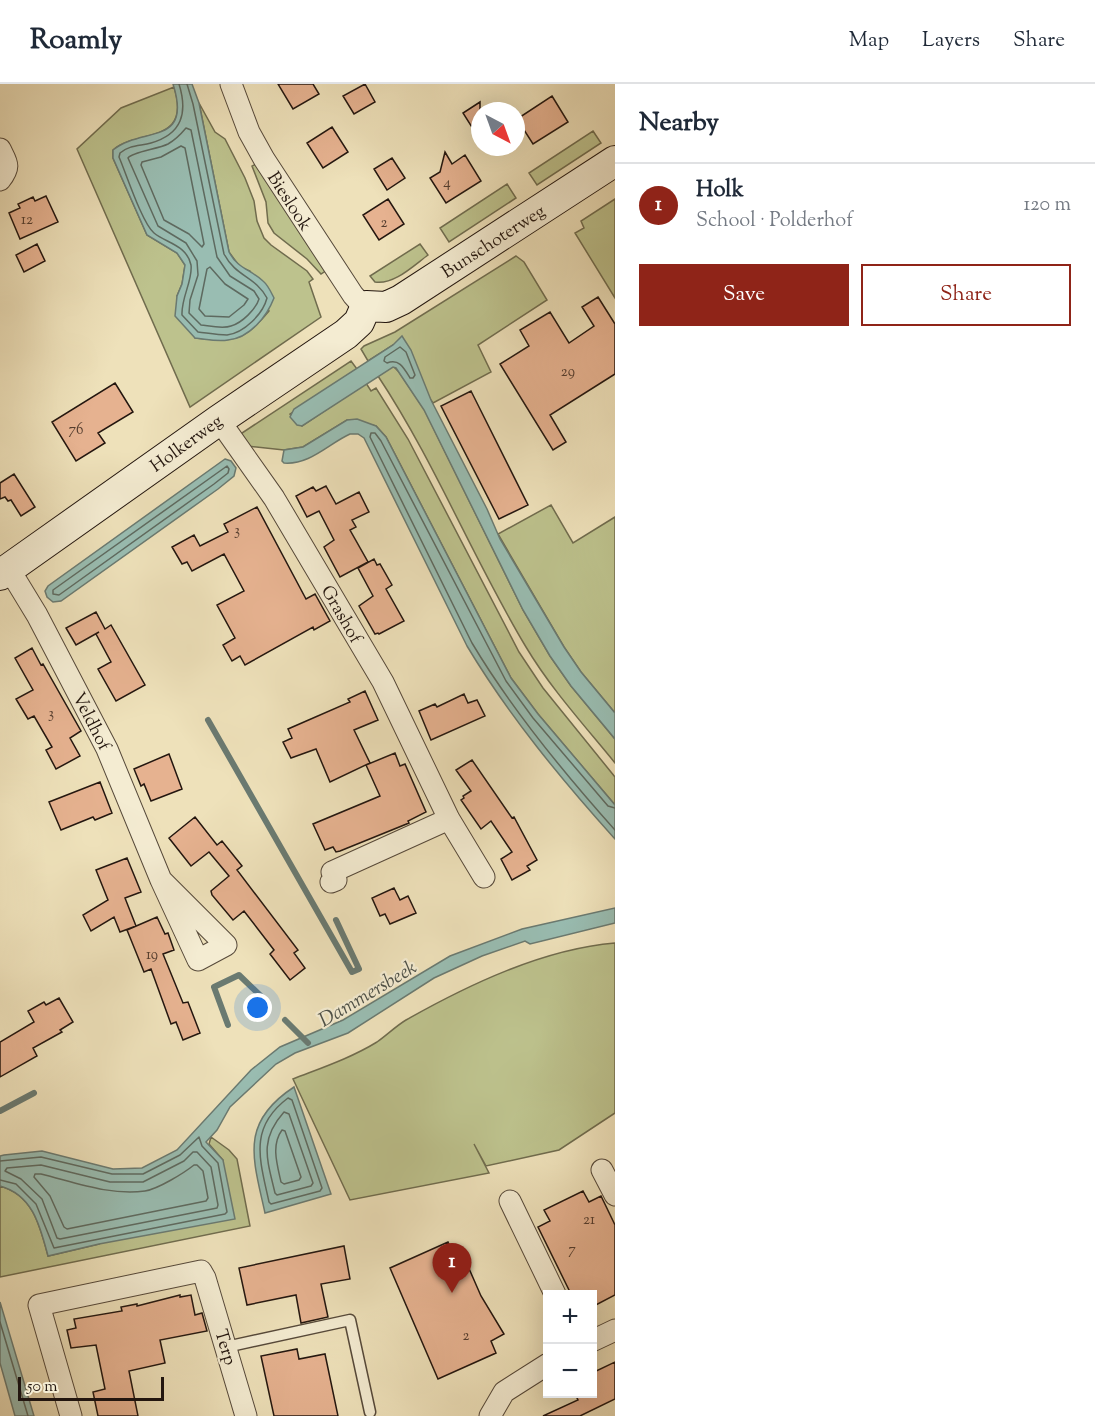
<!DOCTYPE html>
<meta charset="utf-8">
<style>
:root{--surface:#fff;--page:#f2f2f3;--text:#1f2937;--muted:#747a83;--line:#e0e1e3;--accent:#8f2418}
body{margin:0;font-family:"Sorts Mill Goudy",serif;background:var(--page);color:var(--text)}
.controls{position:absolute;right:18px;bottom:18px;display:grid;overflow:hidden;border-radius:0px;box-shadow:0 6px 24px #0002}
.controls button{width:54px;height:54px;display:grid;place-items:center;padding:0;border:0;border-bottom:2px solid var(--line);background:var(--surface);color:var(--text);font:30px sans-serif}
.compass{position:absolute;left:471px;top:18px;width:54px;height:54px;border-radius:50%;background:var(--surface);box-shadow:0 6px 24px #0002;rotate:139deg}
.scale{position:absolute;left:18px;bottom:15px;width:146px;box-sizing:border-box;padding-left:6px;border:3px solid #23160f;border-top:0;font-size:16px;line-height:21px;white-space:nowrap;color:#23160f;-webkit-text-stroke:4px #f4ecd2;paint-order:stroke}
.you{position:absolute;left:258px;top:924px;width:21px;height:21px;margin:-15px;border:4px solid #fff;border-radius:50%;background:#1a73e8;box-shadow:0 0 0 9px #1a73e833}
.badge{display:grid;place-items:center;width:39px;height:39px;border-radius:50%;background:var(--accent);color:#fff;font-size:20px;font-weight:700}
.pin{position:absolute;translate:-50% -50px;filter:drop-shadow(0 2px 3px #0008)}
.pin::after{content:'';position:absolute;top:32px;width:21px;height:18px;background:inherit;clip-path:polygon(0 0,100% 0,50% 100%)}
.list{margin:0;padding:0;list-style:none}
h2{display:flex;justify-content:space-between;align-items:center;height:78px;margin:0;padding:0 24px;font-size:26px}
h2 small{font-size:20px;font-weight:400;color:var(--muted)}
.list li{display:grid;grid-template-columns:39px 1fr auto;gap:18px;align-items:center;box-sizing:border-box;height:84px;padding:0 24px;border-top:2px solid var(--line)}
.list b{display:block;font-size:22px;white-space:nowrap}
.list p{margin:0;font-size:20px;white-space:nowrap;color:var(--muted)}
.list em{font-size:20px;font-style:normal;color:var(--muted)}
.actions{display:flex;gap:12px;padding:18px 24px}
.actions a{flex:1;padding:14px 0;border:2px solid var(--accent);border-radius:0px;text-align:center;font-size:21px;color:var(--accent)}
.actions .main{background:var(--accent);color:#fff}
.map{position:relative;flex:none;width:615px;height:1332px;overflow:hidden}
header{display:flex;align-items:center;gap:36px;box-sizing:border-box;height:84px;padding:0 30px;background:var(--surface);border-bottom:2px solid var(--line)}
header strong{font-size:28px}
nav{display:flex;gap:33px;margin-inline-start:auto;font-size:21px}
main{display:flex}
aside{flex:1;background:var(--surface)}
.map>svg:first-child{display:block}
.green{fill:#bdc28d;stroke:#706c4e;stroke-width:1.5}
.water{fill:#99bdb2;stroke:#6a7a71;stroke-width:1.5}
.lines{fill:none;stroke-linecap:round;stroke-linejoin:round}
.shore{stroke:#5e6a60;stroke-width:1.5}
.stream{stroke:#6a7a71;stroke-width:6}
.building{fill:#e6b290;stroke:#23160f;stroke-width:1.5}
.lane-casing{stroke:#56493a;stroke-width:13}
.street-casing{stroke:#56493a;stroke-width:23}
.secondary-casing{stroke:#23160f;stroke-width:32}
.lane{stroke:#f4ecd2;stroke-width:10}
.street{stroke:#f4ecd2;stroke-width:21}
.secondary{stroke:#f4ecd2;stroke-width:30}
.labels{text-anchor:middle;stroke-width:4.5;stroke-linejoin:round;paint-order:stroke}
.number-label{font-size:15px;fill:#543d2f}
.street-label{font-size:18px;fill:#23160f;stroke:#f4ecd2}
.water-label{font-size:20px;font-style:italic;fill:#4c5048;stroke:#f4ecd2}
</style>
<header>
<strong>Roamly</strong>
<nav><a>Map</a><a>Layers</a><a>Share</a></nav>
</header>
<main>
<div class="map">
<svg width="615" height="1332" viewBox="0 0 615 1332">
<rect width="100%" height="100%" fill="#eee1ba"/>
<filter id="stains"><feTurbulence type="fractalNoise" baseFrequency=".00333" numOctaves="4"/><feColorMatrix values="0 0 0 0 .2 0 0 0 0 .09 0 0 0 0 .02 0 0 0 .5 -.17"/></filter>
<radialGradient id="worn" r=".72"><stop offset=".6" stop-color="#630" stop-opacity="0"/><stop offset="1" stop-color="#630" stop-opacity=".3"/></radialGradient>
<!-- green -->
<path class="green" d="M174,3c18,58 -35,41 -61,63v8l34,77 30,18 8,12 -3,19 -5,12 18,42c39,4 48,4 74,-27l-19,-40 -10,-4 -11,-15 -30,-149 16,29 10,7 20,39 9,23 3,20 7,17 7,7 36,26 6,8 -4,3 12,35 -131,90 -113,-258 44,-41z
M593,47l8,12 -64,42 -8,-12z
M258,79l69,107 -6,4 -14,-15 -33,-26 -6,-10 -2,-21 -14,-36z
M507,100l9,14 -67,44 -9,-14z
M615,115v99l-40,-65 9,-5 -3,-7z
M420,160l8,11c-15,11 -34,30 -53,27l-5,-6z
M516,172l8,6 23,38 -69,45 13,27 -58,31 -40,-58 -25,16 -7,-12 3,-3 31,-14z
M351,277l6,8 -67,45 12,12 64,-43 5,8 5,-3 32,51 111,213 24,36 72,89v28l-77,-91 -27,-36 -125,-241 -10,-11 -29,-6 -44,27 -19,3 -37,-4 -6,-8 1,-5z
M393,282l6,6 25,37 99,201 27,46 21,30 44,53v24c-30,-37 -64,-74 -89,-116 -53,-88 -91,-185 -148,-271z
M551,421l22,38 42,-26v196l-34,-41 -17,-25 -66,-113z
M615,859v170l-56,37 -73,16 -12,-22 15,29 -139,27 -57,-121c28,-11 58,-21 84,-37 10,-7 19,-16 29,-22 62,-35 137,-71 209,-77z
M211,1053l18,13 8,9 13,67 -250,51v-91c33,9 40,40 48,70l51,-12 124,-84 -14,-16z"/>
<!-- water -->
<path class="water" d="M173,0h19l7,19 30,149c9,17 21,17 34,29 5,4 8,11 11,17 -7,18 -24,40 -46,42 -11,2 -22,-1 -33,-2l-20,-22 2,-20 5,-12 3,-19 -8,-12 -30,-18 -34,-77v-8c29,-24 80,-3 60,-66z
M402,252l9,14 20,50 56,109 13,30 64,108 17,25 34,41v26l-44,-53 -21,-30 -27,-46 -99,-200 -28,-42 -3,-1 -91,59 -5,-1 -7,-8 4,-8 99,-64z
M357,335l19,7 10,11 125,241 27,36 77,91v34c-54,-60 -106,-123 -148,-193l-103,-208 -6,-4h-8c-22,10 -40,31 -66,29l-2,-2 2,-11 19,-3 44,-27z
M225,375l6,2 5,7 -2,8 -16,13 -157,112 -8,1 -6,-5 -2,-6 3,-5z
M615,824v15l-85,21 -5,-3 -43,15 -48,22 -86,55 -53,20 -19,11 -46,43 -13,23 -11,12 17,18 12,59 -136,25 -51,12c-8,-30 -15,-61 -48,-70v-30l4,-1 38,-4 71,18 29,-1 35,-18 74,-80 29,-23 63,-27 107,-64 72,-27z
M294,1003l37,107 -66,19c-12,-55 -26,-90 29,-126z
M0,1218l34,114h-19l-15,-53z"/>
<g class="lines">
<!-- shore -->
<path class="shore" d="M179,0c9,29 3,50 -28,59 -11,3 -22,2 -31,10l-1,4c7,16 23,66 35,76 12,10 33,12 37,32 2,15 -10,33 -9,50l16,17c9,1 19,3 29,3 17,-2 36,-21 40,-37 -12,-22 -31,-21 -43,-44l-31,-150 -6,-20
M186,44l5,2 26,127 13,19 24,15 5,8c-3,10 -17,24 -28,27 -8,3 -21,0 -30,-1l-12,-12 1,-13 8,-25 -1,-14 -11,-18 -28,-17 -30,-68c4,-6 30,-9 40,-14 7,-4 13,-10 18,-16z
M181,62l4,2 19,96 -2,3 -13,-13 -25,-14 -23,-55 1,-3 19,-5z
M210,183l15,17 23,15 -4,6 -15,12 -24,-1 -6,-7 8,-40z
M400,263l6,5 9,23 -2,3h-3c-6,-10 -11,-20 -23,-15l-3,-2 1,-4z
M227,382l2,3 -1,4 -14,11 -155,111 -6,-1v-4z
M615,724l-7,-2 -75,-88 -27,-37 -125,-240 -6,-8h-4l-1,4 102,206c40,67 91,129 143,187
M288,1014l4,2 30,88 -2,3 -49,13 -2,-2c-9,-42 -21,-74 19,-104z
M284,1028l5,2 24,69 -2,3 -34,9 -2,-2c-8,-34 -16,-53 9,-81z
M282,1046l3,1 16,46 -2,3 -15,4 -3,-2c-4,-18 -10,-37 1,-52z
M193,1068h4l14,15 7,38 -1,3 -157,31 -3,-1 -15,-39 -21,-20 -16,-8 2,-3 34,-3 69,17h33l41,-21z
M0,1077l41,-4 71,17h31l37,-19 19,-18 3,9 16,17 9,49 -2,2 -171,34 -18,-44 -20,-20 -16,-4
M194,1081h3l6,6 5,27 -2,3 -139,28 -3,-2 -14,-31 -16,-19 1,-3h6c33,8 69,22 104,17 13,-2 39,-18 49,-26z
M0,1238l28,94"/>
<!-- stream -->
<path class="stream" d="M208,636l144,252 7,-3 -23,-49
M285,936l23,23
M228,941l-14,-38 25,-12 28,27
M0,1027l34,-18"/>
</g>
<!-- building -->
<path class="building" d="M278,0h35l6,10 -26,15z
M365,0l10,18 -21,12 -11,-18z
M552,12l16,26 -35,22 -16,-25z
M480,18v38l-17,-27z
M332,43l16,25 -25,16 -16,-25z
M445,68l7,12 13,-9 16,26 -35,22 -16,-25 10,-6z
M392,74l13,20 -18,12 -13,-21z
M46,112l12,26 -38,17 -11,-26 11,-5 -2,-4 15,-7 2,4z
M388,115l16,25 -25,16 -16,-25z
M37,160l8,17 -21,11 -8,-17z
M598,213l17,27v50l-65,41 16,27 -13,8 -53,-86 29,-18 -9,-16 30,-18 19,31 25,-17 -12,-19z
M115,299l18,29 -35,21 7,10 -29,18 -24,-39z
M471,307l57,114 -29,14 -58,-113z
M14,390l21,33 -14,9 -10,-16 -3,1 -3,-4 -5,2v-16z
M326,402l10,18 23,-12 10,20 -17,8 4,7 -6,3 18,32 -28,15 -16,-30 10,-7 -15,-29 -12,6 -11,-21 17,-9 3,4z
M257,423l49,92 9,-5 15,27 -16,9 -1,-3 -68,38 -5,-9 -8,5 -9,-16 12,-7 -18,-33 27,-14 -20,-37 -32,17 -5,-9 -5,2 -10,-17 22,-12 6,11 28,-14 -4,-8z
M374,475l3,6 3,-1 12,21 -6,4 18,32 -25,13 -1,-1 -3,1 -16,-28 14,-10 -15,-28z
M96,528l9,17 6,-4 34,60 -29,16 -18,-32 13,-7 -15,-28 3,-2 -23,13 -10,-17z
M32,564l9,17 2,-1 38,67 -11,7 10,18 -24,13 -10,-19 6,-3 -18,-31 -6,3 -12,-20 17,-9 -18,-32z
M365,607l13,29 -24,10 16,33 -40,19 -14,-33 -25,9 -8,-16 9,-4 -4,-9 62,-27 -2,-3z
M464,610l4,9 9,-3 8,16 -54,24 -12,-29 16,-7 2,3z
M395,669l5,13 5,-2 21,48 -18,9 1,2 -69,28 -4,1 -3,-5 -8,3 -12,-26 67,-28 -14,-31z
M169,670l13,35 -31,12 -7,-17 -3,2 -7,-17z
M472,676l40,58 2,-1 23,43 -10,6 3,4 -18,10 -11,-21 11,-7 -21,-31 -10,8 -20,-29 3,-2 -1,-2 8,-5 -15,-21z
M100,698l12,31 -17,7 -2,-3 -32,13 -12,-28z
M195,733l22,28 5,-4 20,25 -5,4 61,80 -4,3 11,15 -15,12 -20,-26 4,-4 -30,-39 -11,9 -21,-25 -1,-4 18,-15 -20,-24 -18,14 -22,-28z
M127,774l14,34 -16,6 11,28 -16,6 -6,-15 -23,14 -8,-16 25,-15 -12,-30z
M394,804l6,12 8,-4 8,17 -26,11 -5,-10 -5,2 -8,-18z
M157,833l8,17 3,-1 6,17 -11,4 20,49 5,-1 12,31 -17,7 -7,-18 -5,2 -20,-55 -7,3 -17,-42z
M59,914l14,24 -13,8 2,2 -29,16 4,8 -37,21v-35l34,-20 -6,-11 16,-9 2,3z
M583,1107l6,11 12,-6 14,29v70l-23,12v-13h-21l-33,-67 12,-6 -6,-11z
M448,1158l11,26 8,-4 14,32 23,38 -13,7 5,12 -58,26 -48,-111z
M344,1162l6,33 -29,5 7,33 -27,6 -5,-28 -49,10 -8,-37z
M180,1211v2l11,-2 4,20 7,-2 5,18 -47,9 5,23 -36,8 9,45h-40l-5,-24 12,-3 -9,-44 -25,3 -4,-18 9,-2 -2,-9 48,-8 -1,-4 16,-3v2z
M297,1265l2,10 26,-5 13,62h-64l-13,-60z
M615,1278v37l-35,17h-37l35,-16 -3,-6h17v-21z"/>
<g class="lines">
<!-- lane casing -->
<g class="lane-casing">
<path id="lane" d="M226,1263l124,-27 20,92"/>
</g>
<!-- street casing -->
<g class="street-casing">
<path id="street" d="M231,0l18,48 15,27 89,136 8,9 5,2
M0,65c7,14 11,17 0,31
M219,336l55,78 109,184 66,137 35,58
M9,485l28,46 70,134 54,131 37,80 28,-15 -65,-65
M331,798l5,-2 -4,-8 117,-53
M602,1086l13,25
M510,1117l45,93
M592,1257l23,-11
M71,1332l-32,-111 162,-34 4,7 41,138
M490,1332l14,-24 44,-28"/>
</g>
<!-- secondary casing -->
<g class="secondary-casing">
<path id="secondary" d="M0,491l219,-155 127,-86 13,-12 7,-16 20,1 15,-7 214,-139"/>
</g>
<!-- lane -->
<use href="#lane" class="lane"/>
<!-- street -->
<use href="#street" class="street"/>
<!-- secondary -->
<use href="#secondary" class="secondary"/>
</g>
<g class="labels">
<!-- number labels -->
<g class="number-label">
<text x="447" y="103">4</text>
<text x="27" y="140">12</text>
<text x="384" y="143">2</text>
<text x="568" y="292">29</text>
<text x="76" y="350">76</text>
<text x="237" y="451">3</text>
<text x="51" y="634">3</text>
<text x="152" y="875">19</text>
<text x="589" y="1140">21</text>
<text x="572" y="1170">7</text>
<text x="466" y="1256">2</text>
</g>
<!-- street labels -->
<g class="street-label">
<text transform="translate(290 117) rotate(57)" y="6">Bieslook</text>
<text transform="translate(493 157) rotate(-33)" y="6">Bunschoterweg</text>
<text transform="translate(186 359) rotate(-36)" y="6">Holkerweg</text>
<text transform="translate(342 530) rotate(60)" y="6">Grashof</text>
<text transform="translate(92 637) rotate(63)" y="6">Veldhof</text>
<text transform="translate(226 1263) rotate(73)" y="6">Terp</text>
</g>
<!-- water labels -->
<g class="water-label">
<text transform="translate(367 909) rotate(-31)" y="7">Dammersbeek</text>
</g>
</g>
<rect width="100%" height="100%" filter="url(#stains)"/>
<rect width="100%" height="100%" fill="url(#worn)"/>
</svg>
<div class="controls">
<button>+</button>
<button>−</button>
</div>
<svg class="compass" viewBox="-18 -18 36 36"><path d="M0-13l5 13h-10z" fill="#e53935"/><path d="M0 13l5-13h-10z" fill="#747a83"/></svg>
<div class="scale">50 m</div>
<div class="you"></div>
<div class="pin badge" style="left:452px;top:1209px">1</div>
</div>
<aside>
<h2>Nearby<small></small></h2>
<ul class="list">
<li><span class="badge">1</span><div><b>Holk</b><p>School · Polderhof</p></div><em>120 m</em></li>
</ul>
<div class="actions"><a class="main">Save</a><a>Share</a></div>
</aside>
</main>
